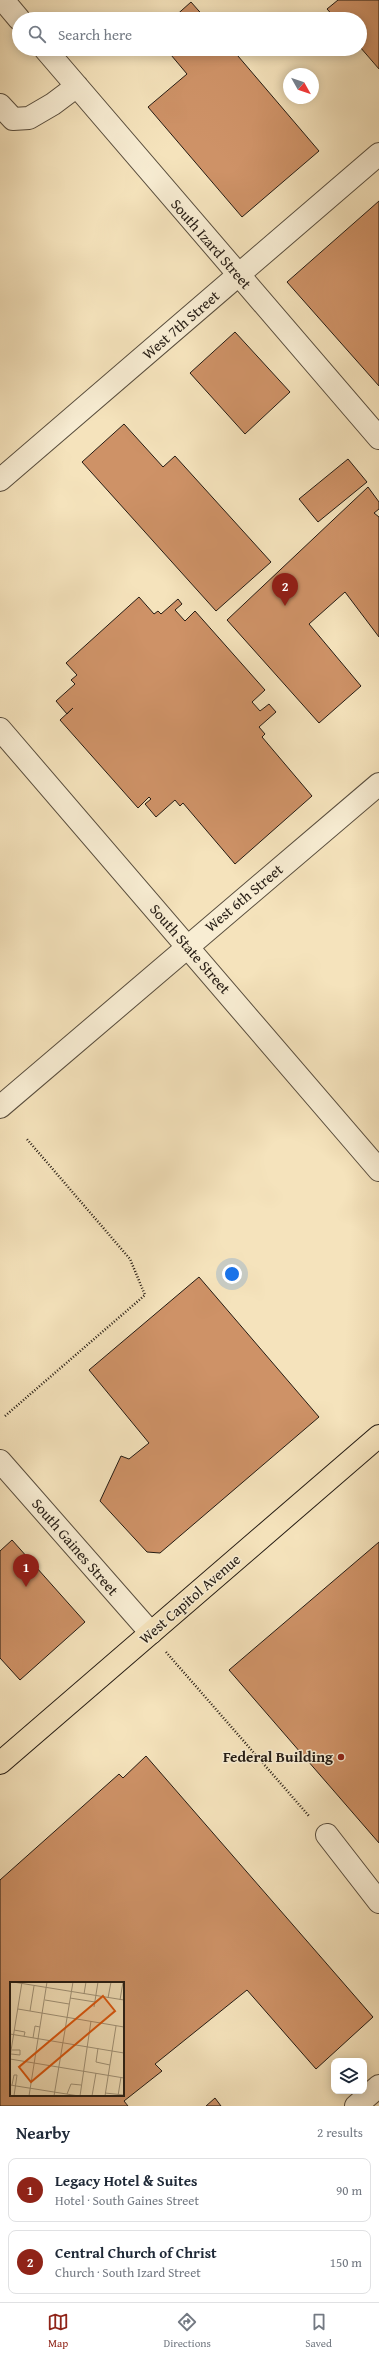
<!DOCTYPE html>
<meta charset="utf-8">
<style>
:root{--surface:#fff;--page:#f2f2f3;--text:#1f2937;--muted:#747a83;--line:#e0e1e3;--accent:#8f2418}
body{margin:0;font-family:"Gentium Book Plus",serif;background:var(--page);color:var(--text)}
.controls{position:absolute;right:12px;bottom:12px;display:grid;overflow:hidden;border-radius:8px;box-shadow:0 2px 10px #0003}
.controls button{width:36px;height:36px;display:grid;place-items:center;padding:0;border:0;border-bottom:1px solid var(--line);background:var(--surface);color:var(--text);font:20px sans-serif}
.compass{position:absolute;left:283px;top:68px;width:36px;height:36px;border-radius:50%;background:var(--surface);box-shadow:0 2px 10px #0003;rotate:130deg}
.you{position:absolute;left:232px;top:1274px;width:14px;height:14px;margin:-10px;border:3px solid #fff;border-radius:50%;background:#1a73e8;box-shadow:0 0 0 6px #1a73e833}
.badge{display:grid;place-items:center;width:26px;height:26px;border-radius:50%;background:var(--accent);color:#fff;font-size:13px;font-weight:700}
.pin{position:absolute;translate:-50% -33px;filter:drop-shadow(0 1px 2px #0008)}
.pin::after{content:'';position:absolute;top:21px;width:14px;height:12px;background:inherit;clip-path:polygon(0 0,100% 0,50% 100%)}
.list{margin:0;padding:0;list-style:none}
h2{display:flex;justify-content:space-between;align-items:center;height:52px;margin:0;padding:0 16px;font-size:17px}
h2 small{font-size:13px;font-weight:400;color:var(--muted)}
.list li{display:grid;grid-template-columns:26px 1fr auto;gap:12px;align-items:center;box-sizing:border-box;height:64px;margin:0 8px 8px;padding:0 8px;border:1px solid var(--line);border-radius:8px}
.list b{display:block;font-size:15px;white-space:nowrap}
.list p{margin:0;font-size:13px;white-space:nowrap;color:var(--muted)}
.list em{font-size:13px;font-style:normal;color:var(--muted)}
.icon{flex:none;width:22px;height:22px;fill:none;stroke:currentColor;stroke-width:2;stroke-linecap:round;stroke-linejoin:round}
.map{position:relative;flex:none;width:379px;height:2106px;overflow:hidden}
.search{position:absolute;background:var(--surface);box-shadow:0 2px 10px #0003;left:12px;right:12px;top:12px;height:44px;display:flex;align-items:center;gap:10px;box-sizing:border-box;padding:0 14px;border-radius:22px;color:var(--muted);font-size:15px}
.sheet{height:196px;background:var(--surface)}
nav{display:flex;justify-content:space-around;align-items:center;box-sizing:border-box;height:56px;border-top:1px solid var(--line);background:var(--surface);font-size:11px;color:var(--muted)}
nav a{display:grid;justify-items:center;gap:2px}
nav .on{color:var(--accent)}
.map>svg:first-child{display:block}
.building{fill:#ce9267;stroke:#241b13;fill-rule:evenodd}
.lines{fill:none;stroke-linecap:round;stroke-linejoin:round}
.minor-casing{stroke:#584d3d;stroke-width:24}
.major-casing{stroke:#241b13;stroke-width:24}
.path{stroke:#241b13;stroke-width:2.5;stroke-dasharray:1 2;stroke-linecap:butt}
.minor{stroke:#f8edd3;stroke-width:22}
.major{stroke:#f5e3bc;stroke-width:22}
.poi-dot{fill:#8f2418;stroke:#f8edd3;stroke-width:1.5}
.labels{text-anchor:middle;stroke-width:3;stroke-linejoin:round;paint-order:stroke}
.street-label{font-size:15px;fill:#241b13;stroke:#f8edd3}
.poi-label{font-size:15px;font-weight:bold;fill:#241b13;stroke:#f8edd3;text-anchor:end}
.inset-road{fill:none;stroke:#a19378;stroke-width:1}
.view{fill:#de560c;fill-opacity:0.15;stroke:#de560c;stroke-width:2}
.inset-edge{fill:none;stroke:#241b13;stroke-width:2}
</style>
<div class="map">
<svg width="379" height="2106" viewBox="0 0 379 2106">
<rect width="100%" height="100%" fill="#f5e3bc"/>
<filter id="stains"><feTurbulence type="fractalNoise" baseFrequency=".005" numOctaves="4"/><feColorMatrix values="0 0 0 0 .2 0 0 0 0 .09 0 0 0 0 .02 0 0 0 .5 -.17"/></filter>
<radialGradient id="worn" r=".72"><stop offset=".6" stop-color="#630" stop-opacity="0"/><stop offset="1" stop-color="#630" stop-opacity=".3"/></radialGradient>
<!-- building -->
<path class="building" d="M338,0h41v69l-19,-22v-28h-24l-9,-10z
M191,2l15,17h-34z
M166,49h66l87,102 -77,66 -94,-110 39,-33z
M379,201v185l-92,-104z
M235,332l55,60 -45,42 -55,-61z
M124,424l39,43 12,-11 96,106 -55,49 -134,-149z
M348,459l19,23 -49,40 -19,-23z
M368,487l11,15v7l-5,4 5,4v120l-34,-45 -36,32 52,62 -42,37 -92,-103z
M139,597l15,17 4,-3 3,3 17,-15 4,5 -7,6 10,11 10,-10 70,79 -13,12 8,9 9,-7 7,8 -17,15 6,7 -3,3 50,59 -77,68 -52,-61 -3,3 -5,-6 -19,17 -11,-13 6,-5 -2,-2 -11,11 -78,-88 13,-12 -6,6 -11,-13 19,-17 -4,-4 6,-5 -11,-12z
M199,1277l120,140 -159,136 -13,-1 -47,-51 21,-45 8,3 20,-16 -60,-73z
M12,1540l73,82 -65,58 -20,-22v-107z
M379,1542v301l-150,-173z
M146,1756l227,261 -57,52 -69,-79 -92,74 7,7 -38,30 4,5h-128v-226l119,-106 4,4zM11,1983h112v112h-112z
M215,2098l6,8h-15z"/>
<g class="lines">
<!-- minor casing -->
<g class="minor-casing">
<path id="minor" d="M3,0l16,19
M45,49l334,389
M0,105l13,14 16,-1 24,-14 24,-18
M0,480l379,-326
M0,729l379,441
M0,1107l379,-323
M0,1461l151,172
M327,1835l52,67
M356,2106l23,-20"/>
</g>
<!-- major casing -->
<g class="major-casing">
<path id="major" d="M0,1763l379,-327"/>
</g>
<!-- path -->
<path class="path" d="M5,1416l140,-121 -15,-36 -104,-121
M166,1652l143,164"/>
<!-- minor -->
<use href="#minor" class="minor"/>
<!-- major -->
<use href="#major" class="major"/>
</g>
<!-- markers -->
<circle class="poi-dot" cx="341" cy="1757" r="4"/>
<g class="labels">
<!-- street labels -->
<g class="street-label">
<text transform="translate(211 244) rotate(49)" y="5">South Izard Street</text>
<text transform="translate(181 325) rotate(-41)" y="5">West 7th Street</text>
<text transform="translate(244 898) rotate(-40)" y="5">West 6th Street</text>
<text transform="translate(190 949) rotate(49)" y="5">South State Street</text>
<text transform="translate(75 1547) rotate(49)" y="5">South Gaines Street</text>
<text transform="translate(190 1599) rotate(-41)" y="5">West Capitol Avenue</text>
</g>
<!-- poi labels -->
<g class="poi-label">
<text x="333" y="1762">Federal Building</text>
</g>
</g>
<!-- overview -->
<g transform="translate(10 1982)">
<rect width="114" height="114" fill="#f5e3bc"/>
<path class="inset-road" d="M3,0l111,18M74,12l2,-12M60,16l25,4M98,16l3,-16M35,18l24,4M110,18l3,-18M84,25l4,-25M8,27l106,18M20,29l4,-25M4,48l11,2 -1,4M0,52l114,19M23,56l2,-12 5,1M88,66l-2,14 14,3M1,72l9,1v-5h-8M0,75l12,-75M0,77l114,19M0,103l69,11M2,103l2,-10h3l-3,21M95,111l19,2M57,112l4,-10 10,1M19,114l18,-114M44,114l19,-114M70,114l11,-75M82,114l4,-23M95,114l11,-70M108,114l3,-19"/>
<path class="view" d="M93,14l12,15 -84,71 -12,-15z"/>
<rect width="114" height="114" class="inset-edge"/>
</g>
<rect width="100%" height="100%" filter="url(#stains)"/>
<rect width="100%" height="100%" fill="url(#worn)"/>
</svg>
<div class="controls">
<button><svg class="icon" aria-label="layers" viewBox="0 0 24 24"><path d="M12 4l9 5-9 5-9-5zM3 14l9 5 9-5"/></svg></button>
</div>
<svg class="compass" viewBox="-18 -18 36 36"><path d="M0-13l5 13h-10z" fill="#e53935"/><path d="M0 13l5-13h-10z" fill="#747a83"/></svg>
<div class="you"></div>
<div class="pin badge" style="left:26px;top:1587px">1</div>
<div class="pin badge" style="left:285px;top:606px">2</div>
<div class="search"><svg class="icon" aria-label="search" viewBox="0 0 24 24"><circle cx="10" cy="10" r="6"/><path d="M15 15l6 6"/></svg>Search here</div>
</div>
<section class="sheet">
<h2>Nearby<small>2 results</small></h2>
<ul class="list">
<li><span class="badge">1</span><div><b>Legacy Hotel &amp; Suites</b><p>Hotel · South Gaines Street</p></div><em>90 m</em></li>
<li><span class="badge">2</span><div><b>Central Church of Christ</b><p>Church · South Izard Street</p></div><em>150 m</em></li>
</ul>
</section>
<nav>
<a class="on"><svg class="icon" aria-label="map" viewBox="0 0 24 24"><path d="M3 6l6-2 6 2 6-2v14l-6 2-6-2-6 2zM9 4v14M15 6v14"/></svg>Map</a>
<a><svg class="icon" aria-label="directions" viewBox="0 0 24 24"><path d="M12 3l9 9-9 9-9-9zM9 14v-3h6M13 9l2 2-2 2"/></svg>Directions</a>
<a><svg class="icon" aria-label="saved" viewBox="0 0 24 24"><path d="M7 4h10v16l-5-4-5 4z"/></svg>Saved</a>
</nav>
